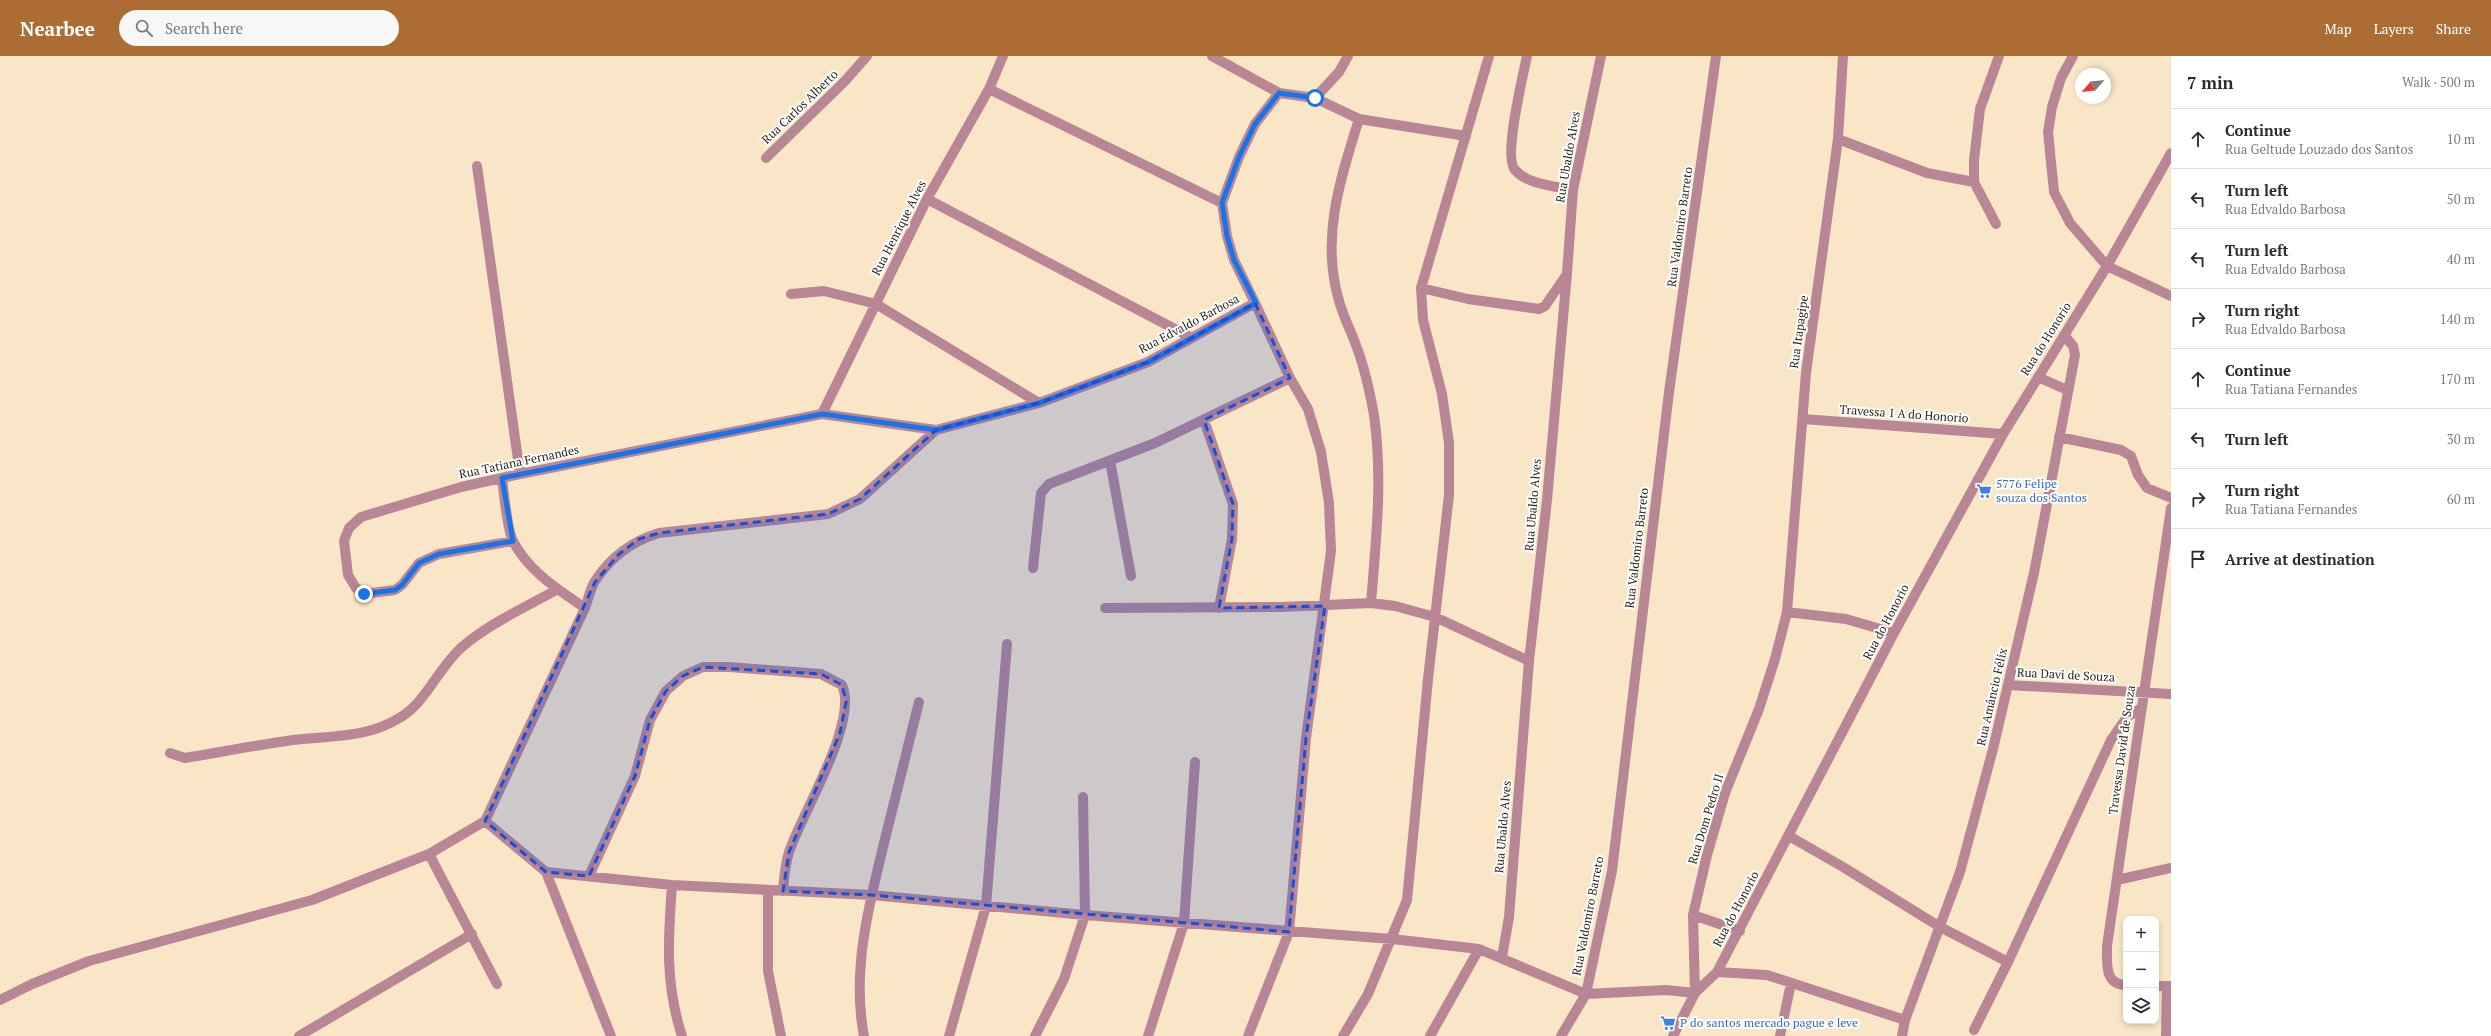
<!DOCTYPE html>
<meta charset="utf-8">
<style>
:root{--surface:#fff;--page:#f7f7f7;--text:#2b2b33;--muted:#7c7c81;--line:#e1e1e2;--accent:#ac6d34}
body{margin:0;font-family:"PT Serif",serif;background:var(--page);color:var(--text)}
.controls{position:absolute;right:12px;bottom:12px;display:grid;overflow:hidden;border-radius:8px;box-shadow:0 2px 6px #0003}
.controls button{width:36px;height:36px;display:grid;place-items:center;padding:0;border:0;border-bottom:1px solid var(--line);background:var(--surface);color:var(--text);font:20px sans-serif}
.compass{position:absolute;left:2075px;top:12px;width:36px;height:36px;border-radius:50%;background:var(--surface);box-shadow:0 2px 6px #0003;rotate:242deg}
.stop{position:absolute;width:12px;height:12px;margin:-9px;border:3px solid #1a73e8;border-radius:50%;background:#fff}
.stop.end{background:#1a73e8;border-color:#fff;box-shadow:0 1px 4px #0008}
.list{margin:0;padding:0;list-style:none}
h2{display:flex;justify-content:space-between;align-items:center;height:52px;margin:0;padding:0 16px;font-size:17px}
h2 small{font-size:13px;font-weight:400;color:var(--muted)}
.list li{display:grid;grid-template-columns:26px 1fr auto;gap:12px;align-items:center;box-sizing:border-box;height:60px;padding:0 16px;border-top:1px solid var(--line)}
.list b{display:block;font-size:15px;white-space:nowrap}
.list p{margin:0;font-size:13px;white-space:nowrap;color:var(--muted)}
.list em{font-size:13px;font-style:normal;color:var(--muted)}
.icon{flex:none;width:22px;height:22px;fill:none;stroke:currentColor;stroke-width:2;stroke-linecap:round;stroke-linejoin:round}
.map{position:relative;flex:none;width:2171px;height:980px;overflow:hidden}
header{display:flex;align-items:center;gap:24px;box-sizing:border-box;height:56px;padding:0 20px;background:var(--accent);color:#fff}
header strong{font-size:19px}
nav{display:flex;gap:22px;margin-inline-start:auto;font-size:14px}
.search{width:280px;height:36px;background:var(--page);display:flex;align-items:center;gap:10px;box-sizing:border-box;padding:0 14px;border-radius:22px;color:var(--muted);font-size:15px}
main{display:flex}
aside{flex:1;background:var(--surface)}
.map>svg:first-child{display:block}
.lines{fill:none;stroke-linecap:round;stroke-linejoin:round}
.minor{stroke:#b88694;stroke-width:10}
.route{stroke:#1a73e8;stroke-width:5}
.marked{fill:#1d4ed8;fill-opacity:0.2;stroke:#1d4ed8;stroke-width:3;stroke-dasharray:8 5;stroke-linejoin:round}
.labels{text-anchor:middle;stroke-width:4;stroke-linejoin:round;paint-order:stroke}
.street-label{font-size:12px;fill:#2d261a;stroke:#fff}
.shop-label{font-size:12px;fill:#366cbe;stroke:#fff;text-anchor:start}
</style>
<header>
<strong>Nearbee</strong>
<div class="search"><svg class="icon" aria-label="search" viewBox="0 0 24 24"><circle cx="10" cy="10" r="6"/><path d="M15 15l6 6"/></svg>Search here</div>
<nav><a>Map</a><a>Layers</a><a>Share</a></nav>
</header>
<main>
<div class="map">
<svg width="2171" height="980" viewBox="0 0 2171 980">
<rect width="100%" height="100%" fill="#f9e6c6"/>
<g class="lines">
<!-- minor -->
<path class="minor" d="M1212,0l67,37 36,5 44,21 107,17
M1527,0c-4,20 -24,101 -12,114 14,15 39,16 58,20
M2073,0l-12,22 -9,29 -4,25 6,60 16,31 37,43 64,30
M989,33l233,114
M1315,42l24,-26 9,-16
M1359,63c-18,58 -38,116 -21,178 4,18 13,33 19,51 8,21 13,45 17,67 9,64 2,125 -3,188
M1838,83l89,34 47,9
M766,102l79,-77 22,-25
M477,110l43,308
M927,143l265,139
M1996,168l-22,-42v-22l6,-51 19,-53
M1421,232l47,11 71,10 6,-3 22,-32
M791,238l33,-3 52,13 163,99
M2038,321l29,13
M822,358l105,-215 62,-110 14,-33
M1803,363l200,15
M1204,364l29,84 -1,35 -13,69
M2059,381l62,13 10,6 7,19 9,13 24,10
M1110,405l21,115
M502,422c2,15 5,51 11,63 15,30 46,49 72,67
M513,485l-74,13 -20,9 -17,22 -7,5 -31,4 -8,-6 -8,-13 -4,-34 5,-13 12,-11 100,-30 59,-13 302,-60 114,16 103,-27 109,-41 107,-59 -21,-43 -7,-24 -5,-33 17,-46 16,-33 24,-31
M1033,512l8,-75 8,-9 106,-41 135,-65
M1105,552l176,-1 90,-4 24,3 40,11 94,44
M1787,556l59,7 48,14
M2008,629l163,9
M170,697l15,5c36,-6 72,-13 108,-18 39,-5 73,-1 108,-23 25,-15 38,-50 61,-70 28,-24 64,-40 96,-58
M485,765l61,51 126,13 199,10 214,20 307,24 87,10 107,45 80,-4 29,3
M1789,780l54,31 97,60 68,35
M429,798l68,130
M546,816l65,164
M589,820l46,-100 15,-56 16,-29 17,-15 20,-9h26l92,7 21,11c17,37 -40,128 -53,167 -4,12 -5,26 -6,39
M2117,824l54,-12
M672,829c-4,54 -7,99 10,151
M768,834v81l13,65
M1693,859l47,16
M1502,901l7,-40 20,-256 18,-161 20,-227 6,-83 28,-134
M1717,916l50,3 138,45
M2126,929c-22,0 -19,-23 -19,-39l64,-438
M2156,930h15
M1695,937l22,-21 177,-339 109,-199 104,-168 64,-113
M0,944l32,-16 57,-23 223,-61 117,-46 56,-33 100,-213c3,-8 5,-19 10,-27 15,-23 37,-40 64,-48l169,-19 32,-15 76,-69
M1974,974l34,-68 103,-222 16,-23 13,-8
M299,980l173,-102
M864,980c-13,-67 6,-135 22,-201 11,-44 22,-89 33,-133
M949,980l37,-130 21,-262
M1035,980l29,-57 21,-64 -2,-118
M1148,980l36,-113 11,-161
M1248,980l41,-104 17,-194 25,-187 -2,-48 -8,-51 -13,-43 -18,-31 -35,-75
M1343,980l25,-42 39,-94 21,-221 21,-184v-52l-7,-49 -19,-74 -2,-32 68,-232
M1430,980l49,-87
M1561,980l25,-42 26,-123 57,-479 47,-336
M1673,980l22,-43 -2,-78 14,-60 18,-62 34,-84 16,-50 12,-47 19,-239 32,-234 5,-83
M1780,980l11,-53
M1902,980l3,-16 55,-148 33,-123 41,-176 41,-218 -2,-9 -9,-11
M2166,980l1,-49"/>
</g>
<g class="lines">
<!-- route -->
<path class="route" d="M364,538l31,-4 7,-5 17,-22 20,-9 74,-13 -11,-63 320,-64 114,16 103,-27 109,-41 108,-59 -22,-43 -7,-24 -5,-33 17,-46 16,-33 24,-31 36,5"/>
</g>
<!-- marked area -->
<path class="marked" d="M1255,247l35,75 -86,42 29,84 -1,35 -13,69 106,-2 -19,132 -17,194 -418,-37 -88,-4 6,-39 51,-119 6,-31 -4,-17 -21,-11 -118,-7 -20,9 -17,15 -16,29 -15,56 -46,100 -43,-4 -61,-51 110,-239 24,-28 20,-15 20,-6 169,-19 32,-15 76,-69 103,-27 109,-41z"/>
<!-- icons -->
<defs>
<g id="supermarket-bare" transform="scale(1.2)"><path d="M-6-5.5h2.5l.6 2H6L4.5 2H-2.5L-4.4-4H-6ZM-1.5 3.2a1.3 1.3 0 1 0 .1 0ZM3 3.2a1.3 1.3 0 1 0 .1 0Z" fill="#3f7fe0" stroke="#fff" stroke-width="2.5" paint-order="stroke"/></g>
</defs>
<g fill-rule="evenodd">
<use href="#supermarket-bare" x="1984" y="435"/>
<use href="#supermarket-bare" x="1668" y="967"/>
</g>
<g class="labels">
<!-- street labels -->
<g class="street-label">
<text transform="translate(800 51) rotate(-44)" y="4">Rua Carlos Alberto</text>
<text transform="translate(1568 101) rotate(-80)" y="4">Rua Ubaldo Alves</text>
<text transform="translate(1680 171) rotate(-82)" y="4">Rua Valdomiro Barreto</text>
<text transform="translate(899 172) rotate(-63)" y="4">Rua Henrique Alves</text>
<text transform="translate(1189 268) rotate(-28)" y="4">Rua Edvaldo Barbosa</text>
<text transform="translate(1799 276) rotate(-82)" y="4">Rua Itapagipe</text>
<text transform="translate(2046 283) rotate(-58)" y="4">Rua do Honorio</text>
<text transform="translate(1904 358) rotate(4)" y="4">Travessa 1 A do Honorio</text>
<text transform="translate(519 406) rotate(-12)" y="4">Rua Tatiana Fernandes</text>
<text transform="translate(1533 449) rotate(-85)" y="4">Rua Ubaldo Alves</text>
<text transform="translate(1637 492) rotate(-83)" y="4">Rua Valdomiro Barreto</text>
<text transform="translate(1886 566) rotate(-62)" y="4">Rua do Honorio</text>
<text transform="translate(2066 619) rotate(3)" y="4">Rua Davi de Souza</text>
<text transform="translate(1992 641) rotate(-77)" y="4">Rua Amâncio Félix</text>
<text transform="translate(2122 694) rotate(-82)" y="4">Travessa David de Souza</text>
<text transform="translate(1706 763) rotate(-73)" y="4">Rua Dom Pedro II</text>
<text transform="translate(1503 771) rotate(-85)" y="4">Rua Ubaldo Alves</text>
<text transform="translate(1736 853) rotate(-62)" y="4">Rua do Honorio</text>
<text transform="translate(1588 860) rotate(-79)" y="4">Rua Valdomiro Barreto</text>
</g>
<!-- shop labels -->
<g class="shop-label">
<text x="1996" y="432">5776 Felipe<tspan x="1996" dy="14">souza dos Santos</tspan></text>
<text x="1680" y="971">P do santos mercado pague e leve</text>
</g>
</g>
</svg>
<div class="controls">
<button>+</button>
<button>−</button>
<button><svg class="icon" aria-label="layers" viewBox="0 0 24 24"><path d="M12 4l9 5-9 5-9-5zM3 14l9 5 9-5"/></svg></button>
</div>
<svg class="compass" viewBox="-18 -18 36 36"><path d="M0-13l5 13h-10z" fill="#e53935"/><path d="M0 13l5-13h-10z" fill="#7c7c81"/></svg>
<div class="stop" style="left:1315px;top:42px"></div>
<div class="stop end" style="left:364px;top:538px"></div>
</div>
<aside>
<h2>7 min<small>Walk · 500 m</small></h2>
<ul class="list">
<li><svg class="icon" aria-label="ahead" viewBox="0 0 24 24"><path d="M12 20V5M6 11l6-6 6 6"/></svg><div><b>Continue</b><p>Rua Geltude Louzado dos Santos</p></div><em>10 m</em></li>
<li><svg class="icon" aria-label="left" viewBox="0 0 24 24"><path d="M17 20v-9H6M10 6l-5 5 5 5"/></svg><div><b>Turn left</b><p>Rua Edvaldo Barbosa</p></div><em>50 m</em></li>
<li><svg class="icon" aria-label="left" viewBox="0 0 24 24"><path d="M17 20v-9H6M10 6l-5 5 5 5"/></svg><div><b>Turn left</b><p>Rua Edvaldo Barbosa</p></div><em>40 m</em></li>
<li><svg class="icon" aria-label="right" viewBox="0 0 24 24"><path d="M7 20v-9h11M14 6l5 5-5 5"/></svg><div><b>Turn right</b><p>Rua Edvaldo Barbosa</p></div><em>140 m</em></li>
<li><svg class="icon" aria-label="ahead" viewBox="0 0 24 24"><path d="M12 20V5M6 11l6-6 6 6"/></svg><div><b>Continue</b><p>Rua Tatiana Fernandes</p></div><em>170 m</em></li>
<li><svg class="icon" aria-label="left" viewBox="0 0 24 24"><path d="M17 20v-9H6M10 6l-5 5 5 5"/></svg><div><b>Turn left</b></div><em>30 m</em></li>
<li><svg class="icon" aria-label="right" viewBox="0 0 24 24"><path d="M7 20v-9h11M14 6l5 5-5 5"/></svg><div><b>Turn right</b><p>Rua Tatiana Fernandes</p></div><em>60 m</em></li>
<li><svg class="icon" aria-label="arrive" viewBox="0 0 24 24"><path d="M6 21V4h12l-3 4 3 4H6"/></svg><div><b>Arrive at destination</b></div></li>
</ul>
</aside>
</main>
